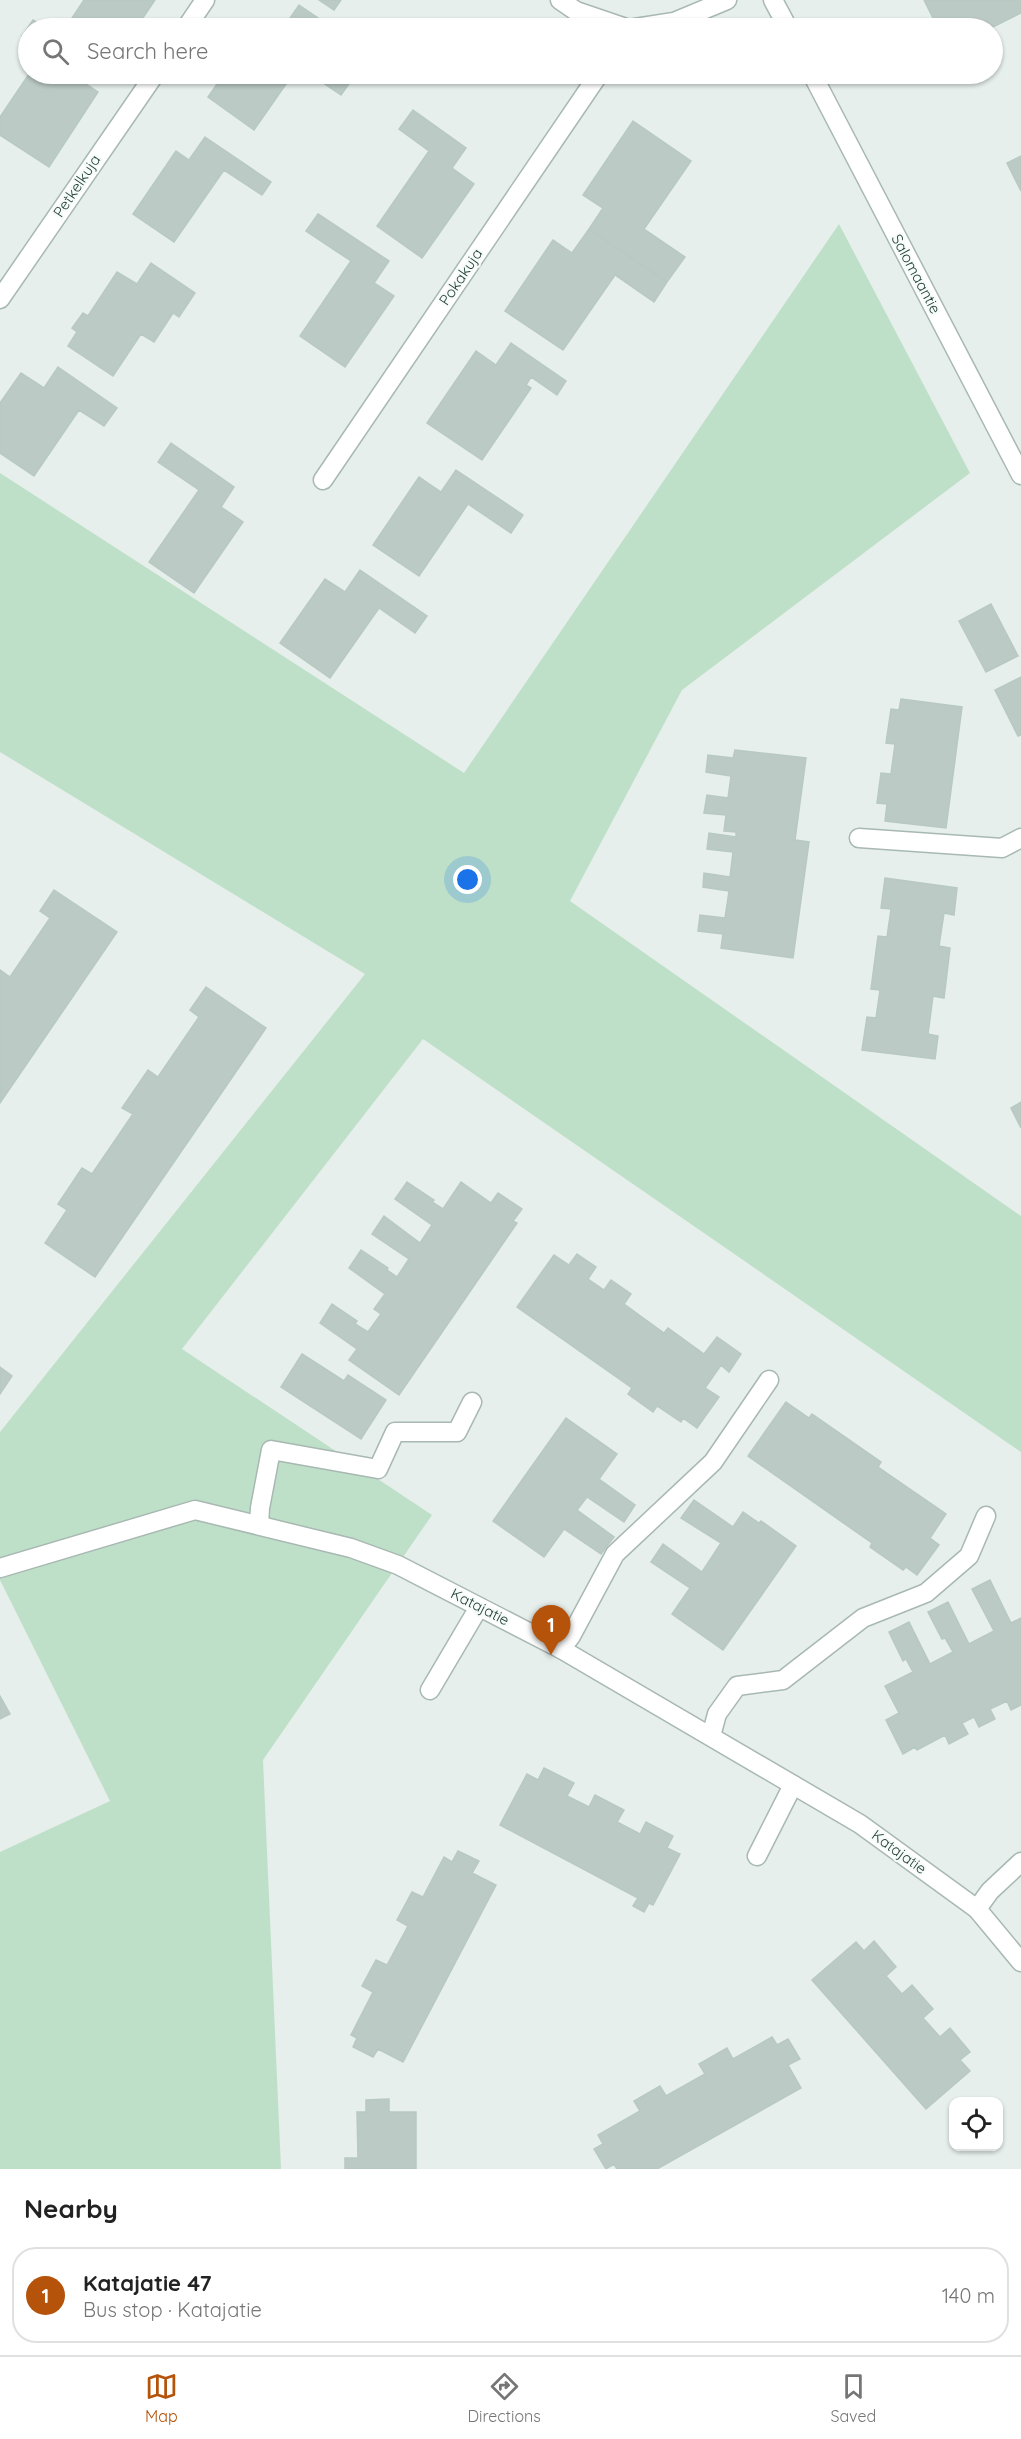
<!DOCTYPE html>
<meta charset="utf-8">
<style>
:root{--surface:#fff;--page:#f6f6f6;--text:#222;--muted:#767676;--line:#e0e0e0;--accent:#b45309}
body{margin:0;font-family:Quicksand,sans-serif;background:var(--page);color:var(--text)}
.controls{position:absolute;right:18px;bottom:18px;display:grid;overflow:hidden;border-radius:12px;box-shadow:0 2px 4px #0004}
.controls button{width:54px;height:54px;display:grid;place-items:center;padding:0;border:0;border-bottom:2px solid var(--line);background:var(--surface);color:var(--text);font:30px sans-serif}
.you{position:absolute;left:468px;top:880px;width:21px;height:21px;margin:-15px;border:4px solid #fff;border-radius:50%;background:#1a73e8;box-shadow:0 0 0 9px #1a73e833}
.badge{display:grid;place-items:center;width:39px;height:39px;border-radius:50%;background:var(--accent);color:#fff;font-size:20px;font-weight:700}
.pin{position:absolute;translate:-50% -50px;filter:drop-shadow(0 2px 3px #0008)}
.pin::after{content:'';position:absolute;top:32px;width:21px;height:18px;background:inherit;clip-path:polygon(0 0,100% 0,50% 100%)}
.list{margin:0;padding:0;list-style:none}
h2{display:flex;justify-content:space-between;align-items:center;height:78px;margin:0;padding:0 24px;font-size:26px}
h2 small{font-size:20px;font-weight:400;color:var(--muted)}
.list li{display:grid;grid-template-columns:39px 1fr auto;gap:18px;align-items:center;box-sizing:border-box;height:96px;margin:0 12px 12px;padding:0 12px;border:2px solid var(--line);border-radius:24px}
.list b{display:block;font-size:22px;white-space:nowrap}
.list p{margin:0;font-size:20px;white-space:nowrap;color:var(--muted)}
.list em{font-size:20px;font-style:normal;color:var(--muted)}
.icon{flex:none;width:33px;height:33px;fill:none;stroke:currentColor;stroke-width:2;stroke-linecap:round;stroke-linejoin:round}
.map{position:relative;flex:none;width:1021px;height:2169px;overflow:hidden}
.search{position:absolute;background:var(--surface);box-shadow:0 2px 4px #0004;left:18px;right:18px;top:18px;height:66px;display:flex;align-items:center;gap:15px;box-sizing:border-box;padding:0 21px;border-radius:33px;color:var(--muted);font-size:22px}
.sheet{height:186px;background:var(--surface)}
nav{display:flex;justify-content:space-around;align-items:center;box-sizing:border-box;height:84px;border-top:2px solid var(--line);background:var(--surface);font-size:16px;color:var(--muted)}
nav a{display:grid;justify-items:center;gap:3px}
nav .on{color:var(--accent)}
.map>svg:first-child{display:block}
.green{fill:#bfe0c8}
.building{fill:#bbcac4;stroke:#b8c9c2;stroke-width:1.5}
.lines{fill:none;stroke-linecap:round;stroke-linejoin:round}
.service-casing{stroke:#a8b8b2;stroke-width:21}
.minor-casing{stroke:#a8b8b2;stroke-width:21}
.service{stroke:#fff;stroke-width:18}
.minor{stroke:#fff;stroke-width:18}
.labels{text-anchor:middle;stroke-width:4.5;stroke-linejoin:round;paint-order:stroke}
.street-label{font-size:15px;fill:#24423a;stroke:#f7fbf9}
</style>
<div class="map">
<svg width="1021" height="2169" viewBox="0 0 1021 2169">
<rect width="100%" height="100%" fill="#e6efeb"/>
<!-- green -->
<path class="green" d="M839,224l131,249 -288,217 -112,211 451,315v236l-598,-413 -241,310 250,166 -169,245 18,409h-281v-317l110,-51 -110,-221v-148l365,-458 -365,-222v-279l464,300z"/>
<!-- building -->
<path class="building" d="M84,0h71l-19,28h-50l-14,-10z
M319,0h22l-7,10z
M924,0h97v13l-30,15h-53z
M299,5l34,23h-41l-6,-4z
M33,20l13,8h-18v13l-6,-5z
M29,74h46l-1,2 24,16 -49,75 -49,-32v-18z
M224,74h69l-39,56 -46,-33z
M310,74h46l-15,21z
M413,110l53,38 -14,20 22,16 -52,74 -45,-32 52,-75 -30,-22z
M633,121l58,40 -47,68 41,28 -18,25 -78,-53 14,-21 -20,-13z
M205,137l66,45 -9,13 -38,-25 -50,72 -41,-28 43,-63 13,9z
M1021,156v35l-14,-28z
M318,214l71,47 -15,22 20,13 -49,71 -45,-31 51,-75 -45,-30z
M589,229l78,53 -13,20 -39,-27 -52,75 -58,-39 48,-71 19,13z
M151,263l44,30 -16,24 -6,-4 -19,29 -13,-8 -28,42 -45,-30 9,-14 -5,-4 11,-15 5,3 29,-44 20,12z
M511,343l55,38 -9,14 -26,-18 -5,8 5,3 -49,72 -55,-37 49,-72 20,14z
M58,367l59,41 -13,18 -25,-16 -45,66 -34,-23v-50l21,-30 23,15z
M171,443l63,44 -13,20 22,15 -49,71 -45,-31 50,-72 -41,-28z
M456,470l67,45 -12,18 -43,-29 -49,72 -46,-31 46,-68 22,15z
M360,570l67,46 -12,17 -36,-25 -49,70 -50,-35 45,-64 20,13z
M991,604l27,52 -32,16 -27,-51z
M1021,677v58l-3,1 -23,-46z
M901,699l61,8 -16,121 -61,-7 2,-17 -10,-1 4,-30 10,1 4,-30 -9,-1 5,-34 8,1z
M735,750l71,8 -11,82 14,2 -16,116 -72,-10 2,-14 -25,-3 2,-16 25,3 4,-27 -26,-4 1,-14 26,4 3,-25 -26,-3 2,-16 27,4v-5l-12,-1 2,-16 -22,-2 3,-18 21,3 3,-22 -25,-4 2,-17 25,3z
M885,878l72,10 -3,27 -10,-2 -5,33 11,2 -6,50 -11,-2 -5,38 10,2 -3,23 -73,-9 5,-33 9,1 4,-28 -9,-1 7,-53 9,1 4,-28 -10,-1z
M54,890l63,42 -117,171v-133l10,7 40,-59 -10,-7z
M206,987l60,41 -171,249 -50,-34 22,-33 -9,-6 24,-36 10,6 41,-60 -11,-6 26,-38 10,7 41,-60 -9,-7z
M1021,1102v26l-10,-20z
M407,1182l27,18 -2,2 11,7 18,-27 30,21 7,-10 24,16 -9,12 4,2 -118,172 -50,-35 8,-11 -37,-26 12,-19 25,17 -2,3 13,8 13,-18 -7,-5 11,-15 -36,-26 12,-18 27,18 -1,2 10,7 12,-18 -37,-25 12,-18 36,27 12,-18 -37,-26z
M577,1254l19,13 -8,12 16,11 7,-10 20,14 -7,10 40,29 4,-5 36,26 13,-17 24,17 -12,18 -8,-7 -16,23 14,9 -22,31 -14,-10 -2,4 -24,-16 -4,6 -25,-18 4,-6 -115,-81 37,-52 15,10z
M302,1354l42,27 4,-6 38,25 -25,39 -80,-52z
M0,1367l12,9 -12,18z
M786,1402l23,16 3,-4 69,48 -3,5 68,47 -16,24 9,7 -22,30 -11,-8 -3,3 -33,-23 2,-4 -124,-87z
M566,1418l51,36 -18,25 36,26 -11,17 -37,-25 -10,13 37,27 -13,17 -37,-25 -20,28 -51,-36z
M694,1500l39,27 10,-15 16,11 2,-2 35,25 -73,104 -51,-36 18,-26 -39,-26 12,-18 39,28 19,-29 -40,-25z
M990,1580l21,43 10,-5v87l-10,5 -4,-9 -17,8 5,10 -16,8 -5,-10 -12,6 6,11 -19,10 -4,-9 -28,15 -2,-3 -12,7 -17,-34 13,-7 -14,-27 28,-14 -7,-13 -3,2 -14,-29 20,-10 21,42 23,-12 -8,-14 -3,1 -14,-27 20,-10 21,42 25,-13 -22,-42z
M0,1696l10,18 -10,5z
M544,1768l30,15 -7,13 22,11 6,-12 29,15 -7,12 23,12 6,-12 27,14 -6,12 13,6 -27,51 -4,-2 -5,9 -11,-6 5,-8 -138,-73 27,-51 11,6z
M458,1851l21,10 -7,12 24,12 -93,177 -25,-13 -5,8 -20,-10 4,-9 -6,-3 22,-43 -11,-6 14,-26 11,5 21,-39 -11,-6 15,-28 11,5 21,-40 8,5z
M874,1941l22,26 -10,9 16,18 10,-9 21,24 -10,9 17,19 10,-9 20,24 -10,8 10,11 -44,38 -114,-129 44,-38 8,9z
M772,2037l5,8 11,-6 12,20 -12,6 13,23 -144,81h-40l-3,-5 -8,5 -12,-20 9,-5 -5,-9 42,-24 -6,-10 26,-15 6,10 39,-22 -6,-10 28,-16 6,11z
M389,2099v13h27v57h-71v-11h13l-1,-46h9v-12z"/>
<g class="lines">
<!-- service casing -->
<g class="service-casing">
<path id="service" d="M859,838l143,10 19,-10
M259,1525l1,-17 11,-58 107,19 17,-37h62l15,-30
M561,1649l10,-13 44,-82 98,-92 56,-82
M430,1690l49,-83
M711,1736l6,-22 20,-28 46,-6 80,-62 63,-25 43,-37 17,-40
M757,1856l36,-71
M977,1909l13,-18 31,-29"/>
</g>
<!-- minor casing -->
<g class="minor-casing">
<path id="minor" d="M560,0l16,11 50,17
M773,0l15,28
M186,28l19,-28
M635,28l39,-6 53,-22
M812,74l209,401
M0,299l155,-225
M323,480l276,-406
M0,1568l195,-58 156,38 47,17 163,84 299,175 117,85 44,53"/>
</g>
<!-- service -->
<use href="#service" class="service"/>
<!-- minor -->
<use href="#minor" class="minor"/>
</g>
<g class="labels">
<!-- street labels -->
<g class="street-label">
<text transform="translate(77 186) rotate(-56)" y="5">Petkelkuja</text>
<text transform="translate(916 274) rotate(62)" y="5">Salomaantie</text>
<text transform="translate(461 277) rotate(-56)" y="5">Pokakuja</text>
<text transform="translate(480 1607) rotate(27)" y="5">Katajatie</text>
<text transform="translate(899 1852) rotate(36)" y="5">Katajatie</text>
</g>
</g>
</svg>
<div class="controls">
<button><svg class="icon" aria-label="locate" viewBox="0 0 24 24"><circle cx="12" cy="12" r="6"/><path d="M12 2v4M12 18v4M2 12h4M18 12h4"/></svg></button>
</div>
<div class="you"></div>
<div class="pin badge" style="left:551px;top:1655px">1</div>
<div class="search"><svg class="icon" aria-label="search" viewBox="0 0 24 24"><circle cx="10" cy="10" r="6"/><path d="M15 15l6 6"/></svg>Search here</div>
</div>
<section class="sheet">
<h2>Nearby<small></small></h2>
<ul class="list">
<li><span class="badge">1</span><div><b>Katajatie 47</b><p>Bus stop · Katajatie</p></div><em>140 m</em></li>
</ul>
</section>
<nav>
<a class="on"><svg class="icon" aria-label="map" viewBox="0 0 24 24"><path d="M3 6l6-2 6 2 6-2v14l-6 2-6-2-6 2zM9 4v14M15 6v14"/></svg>Map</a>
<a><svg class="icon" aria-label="directions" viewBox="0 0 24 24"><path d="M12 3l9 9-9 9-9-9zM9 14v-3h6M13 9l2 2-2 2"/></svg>Directions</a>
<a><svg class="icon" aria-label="saved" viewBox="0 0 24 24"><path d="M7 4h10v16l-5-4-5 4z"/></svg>Saved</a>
</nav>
